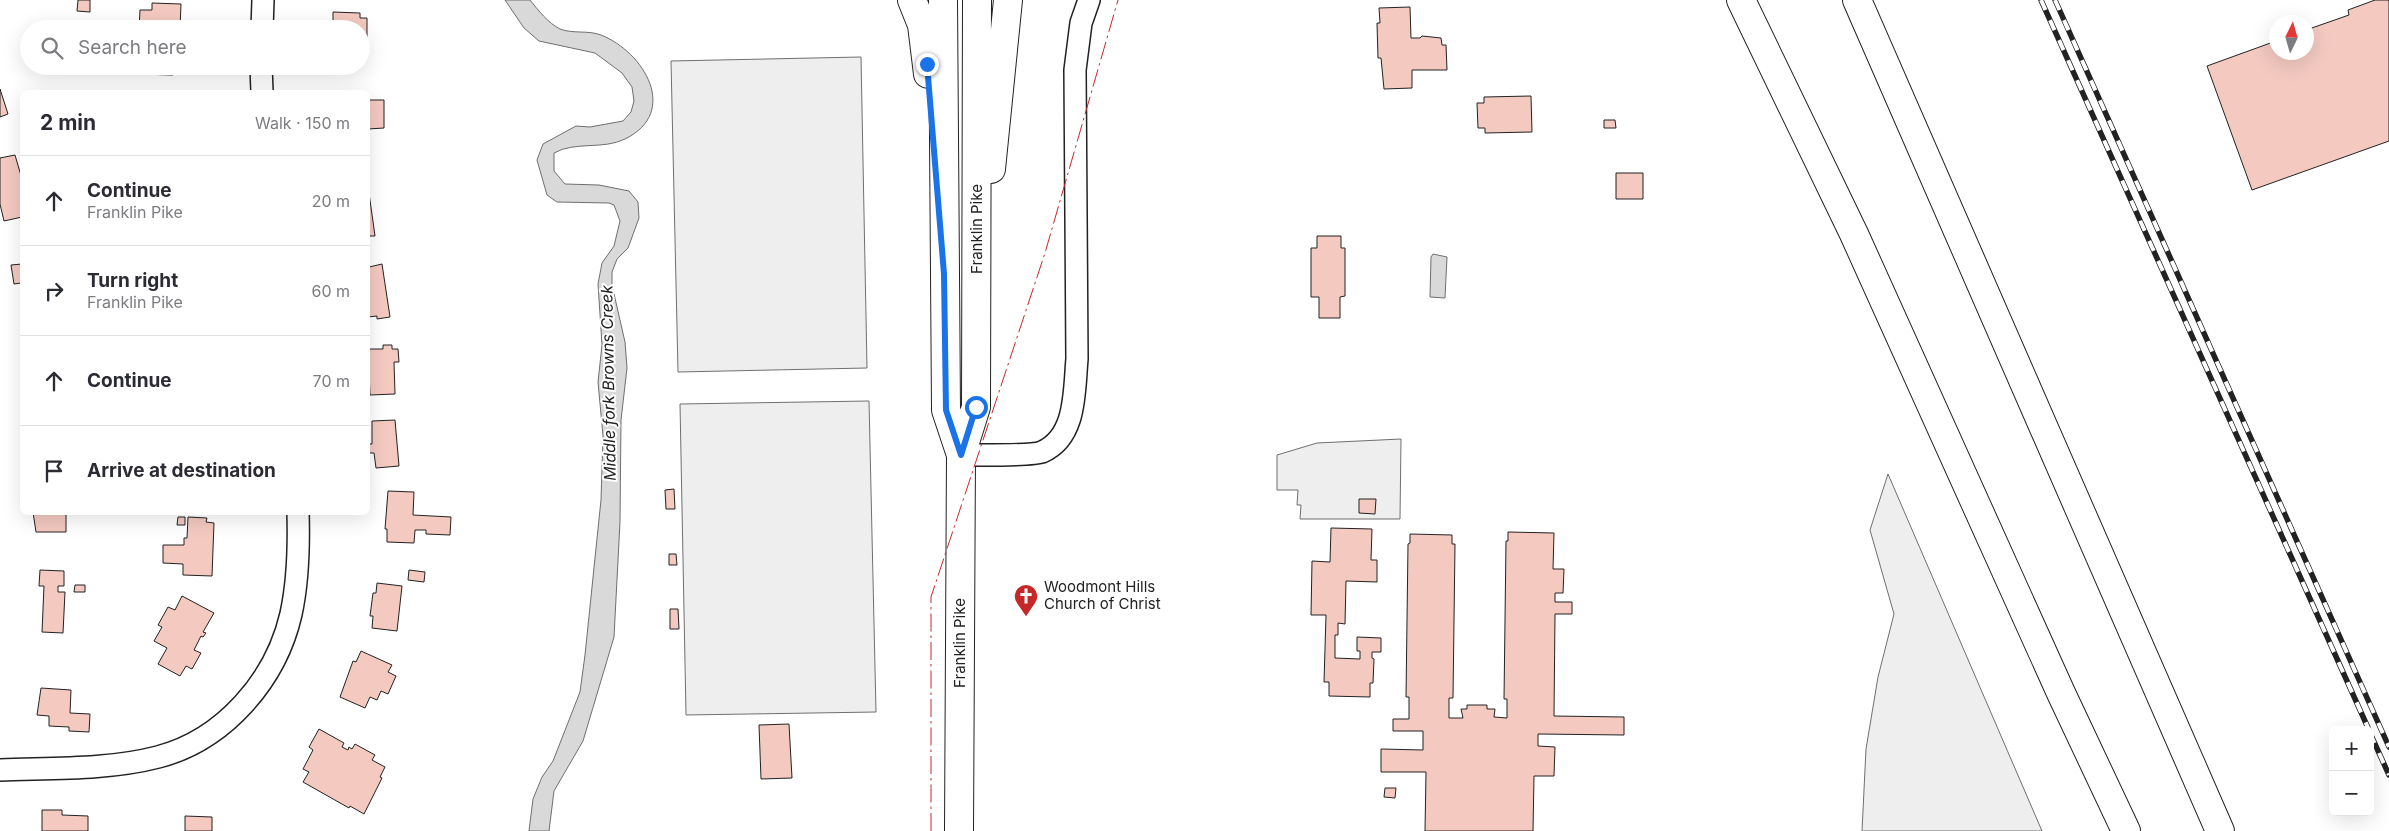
<!DOCTYPE html>
<meta charset="utf-8">
<style>
:root{--surface:#fff;--page:#f2f2f3;--text:#2b2b33;--muted:#7c7c81;--line:#e1e1e2}
body{margin:0;font-family:Inter,sans-serif;background:var(--page);color:var(--text)}
.controls{position:absolute;right:15px;bottom:15px;display:grid;overflow:hidden;border-radius:8px;box-shadow:0 5px 20px #0002}
.controls button{width:45px;height:45px;display:grid;place-items:center;padding:0;border:0;border-bottom:1px solid var(--line);background:var(--surface);color:var(--text);font:25px sans-serif}
.compass{position:absolute;left:2269px;top:15px;width:45px;height:45px;border-radius:50%;background:var(--surface);box-shadow:0 5px 20px #0002;rotate:5deg}
.stop{position:absolute;width:15px;height:15px;margin:-11px;border:4px solid #1a73e8;border-radius:50%;background:#fff}
.stop.end{background:#1a73e8;border-color:#fff;box-shadow:0 1px 5px #0008}
.list{margin:0;padding:0;list-style:none}
h2{display:flex;justify-content:space-between;align-items:center;height:65px;margin:0;padding:0 20px;font-size:21px}
h2 small{font-size:16px;font-weight:400;color:var(--muted)}
.list li{display:grid;grid-template-columns:32px 1fr auto;gap:15px;align-items:center;box-sizing:border-box;height:90px;padding:0 20px;border-top:1px solid var(--line)}
.list b{display:block;font-size:19px;white-space:nowrap}
.list p{margin:0;font-size:16px;white-space:nowrap;color:var(--muted)}
.list em{font-size:16px;font-style:normal;color:var(--muted)}
.icon{flex:none;width:28px;height:28px;fill:none;stroke:currentColor;stroke-width:2;stroke-linecap:round;stroke-linejoin:round}
.map{position:relative;flex:none;width:2389px;height:831px;overflow:hidden}
.search{position:absolute;background:var(--surface);box-shadow:0 5px 20px #0002;left:20px;top:20px;width:350px;height:55px;display:flex;align-items:center;gap:12px;box-sizing:border-box;padding:0 18px;border-radius:28px;color:var(--muted);font-size:19px}
.panel{position:absolute;background:var(--surface);box-shadow:0 5px 20px #0002;left:20px;top:90px;width:350px;height:425px;border-radius:8px}
.map>svg:first-child{display:block}
.green{fill:#eee;stroke:#6f6f6f}
.water{fill:#d9d9d9;stroke:#6f6f6f}
.building{fill:#f3c9c0;stroke:#222}
.lines{fill:none;stroke-linecap:round;stroke-linejoin:round}
.minor-casing{stroke:#222;stroke-width:24}
.major-casing{stroke:#222;stroke-width:30}
.highway-casing{stroke:#222;stroke-width:30}
.minor{stroke:#fff;stroke-width:21}
.major{stroke:#fff;stroke-width:28}
.highway{stroke:#fff;stroke-width:28}
.rail-casing{stroke:#222;stroke-width:5.5}
.rail{stroke:#fff;stroke-width:4;stroke-dasharray:11;stroke-linecap:butt}
.power{stroke:#c62828;stroke-width:1;stroke-dasharray:18 4 2.5 4;stroke-linecap:butt}
.route{stroke:#1a73e8;stroke-width:6}
.labels{text-anchor:middle;stroke-width:4;stroke-linejoin:round;paint-order:stroke}
.street-label{font-size:15px;fill:#222;stroke:#fff}
.poi-label{font-size:15px;fill:#222;stroke:#fff;text-anchor:start}
.water-label{font-size:16px;font-style:italic;fill:#222;stroke:#fff}
</style>
<div class="map">
<svg width="2389" height="831" viewBox="0 0 2389 831">
<rect width="100%" height="100%" fill="#fff"/>
<!-- green -->
<path class="green" d="M861,57l6,311 -189,4 -7,-311z
M869,401l7,311 -190,3 -6,-311z
M1401,439l-1,80h-100l1,-14h-4l1,-15h-21v-35l40,-12z
M1888,474l154,357h-180l4,-82 12,-72 16,-63 -24,-84z"/>
<!-- water -->
<path class="water" d="M505,0h25c8,10 18,23 30,29 13,5 28,1 41,6 43,17 79,77 24,104 -22,11 -50,2 -71,14v18l11,13 34,1 30,6 9,11 1,16 -11,30 -11,11 -5,13v13l13,57 2,26 -6,52 -1,102 -6,115 -31,104 -29,50 -5,40h-20l4,-32 9,-22 11,-16 27,-69 5,-37 16,-155 2,-64 -5,-54 4,-37 -4,-61 4,-21 12,-17 6,-25 -6,-16 -5,-2 -52,-1 -10,-7 -10,-35 6,-16 33,-18 14,1 33,-6 8,-9 3,-11 -2,-14 -10,-14 -27,-20 -56,-12 -15,-13z
M1433,254l14,3 -2,41 -15,-1 1,-40z"/>
<!-- building -->
<path class="building" d="M78,0h12v12l-13,-1z
M2375,0h14v141l-137,49 -45,-124 69,-25v11h30v-22l43,-15 -1,-5z
M152,3l29,1 -1,25h-41l1,-19h12z
M1410,7l1,31h9l2,-2 19,2 1,7h4l1,25h-35v18l-28,1 -3,-31h-3l-1,-35h3l-1,-15z
M333,12l27,1v5h7v21h-6v-10h-28z
M138,66h35v9l-36,-1z
M0,89l8,25 -8,3z
M1531,96l1,36 -47,1v-5h-7l-1,-25h7v-6z
M368,100h16v28l-16,1z
M1604,120h11l1,8h-12z
M15,155l7,24v38l-18,4 -4,-17v-46z
M1616,173h27v26h-27z
M368,186l7,50h-7z
M1317,236h24v12h4v48l-5,1v21h-21v-21h-8v-49h6z
M22,264v27l-1,-8 -7,1 -3,-19z
M382,264l8,53 -13,2v-3l-9,1v-47l1,-3z
M383,345h9v4h6l1,13h-5l1,32 -25,1 -2,-46h15z
M395,420l4,46 -23,2 -2,-15h-5l-1,-9h4v-23z
M674,489l1,20h-9l-1,-19z
M388,491l26,1 -1,23 38,2 -1,18 -24,-1v-4h-11l-1,13 -27,-1v-13h-2z
M1359,499h17l-1,15 -16,-1z
M33,512h33v20h-30z
M178,517h7v8h-8z
M188,517l19,1 -1,4 8,1 -2,53 -29,-1v-11l-20,-1v-18h21v-7h3z
M1331,528l41,1 -1,31h6v22l-31,-1 -1,43 -7,-1v12h-3v23l25,1v-8h-3v-14l24,1v14h-9v6l2,1 -1,24h-3v14l-41,-1v-14h-5l2,-67h-15l1,-54 18,1z
M1508,532l46,1 -1,36h11l-1,24h-8v9h17v12h-17l-1,102 70,1v18l-86,-1v12l17,1 -1,29h-20l-1,55h-108l1,-59h-45v-23l42,1v-19h-30v-12h16v-22h-3l2,-153 2,-1v-9l42,1v9h3l-2,154h-4v20h14l-2,-9h6v-4h20v4h8l-1,8 13,1v-19h-3l2,-158h2z
M669,554h7l1,11h-8z
M40,570l24,1v15h-6v6h7l-2,41 -21,-1 2,-46h-5z
M409,570l16,2 -1,10 -16,-2z
M377,583l25,3 -5,45 -25,-3 1,-12h-3l3,-23h3z
M75,585h10v7h-11z
M182,596l32,17 -11,19 3,1 -3,4 -2,-1 -7,14 7,3 -9,16 -6,-3 -6,10 -22,-12 9,-16 -13,-7 8,-14 -4,-2 10,-18 7,3z
M670,609h8l1,20h-9z
M361,651l31,14 -4,7 8,4 -8,18 -7,-3 -4,9 -7,-3 -5,11 -25,-11 13,-36 3,1z
M41,688l30,2 -1,23 20,1 -1,18 -20,-1v-4l-20,-1v-10l-12,-1z
M789,724l3,54 -31,1 -2,-54z
M319,729l25,14 -2,4 6,3 1,-3 3,2 3,-5 20,11 -3,5 13,7 -5,10 2,1 -18,36 -14,-8 -1,2 -46,-26 6,-10 -6,-3 10,-19 -4,-3z
M1385,788h11l-1,10 -11,-1z
M42,810h20v5l26,1v15h-46z
M185,816l27,1v14h-27z"/>
<g class="lines">
<!-- minor casing -->
<g class="minor-casing">
<path id="minor" d="M262,29l1,-29
M261,66l1,26
M961,455c15,0 70,1 81,-3 35,-15 32,-62 35,-93l-2,-289 6,-47 8,-23
M0,770c52,-2 108,0 158,-13 66,-17 118,-77 133,-143 7,-32 8,-68 7,-102"/>
</g>
<!-- major casing -->
<g class="major-casing">
<path id="major" d="M912,0l10,25 6,49
M943,0l3,410 15,45
M991,169l17,-169
M959,831l2,-376 15,-48 1,-407"/>
</g>
<!-- highway casing -->
<g class="highway-casing">
<path id="highway" d="M1741,0l113,234 207,459 65,138
M1857,0l363,831"/>
</g>
<!-- minor -->
<use href="#minor" class="minor"/>
<!-- major -->
<use href="#major" class="major"/>
<!-- highway -->
<use href="#highway" class="highway"/>
<!-- rail casing -->
<g class="rail-casing">
<path id="rail" d="M2041,0l328,730
M2055,0l334,747
M2370,733l19,42"/>
</g>
<!-- rail -->
<use href="#rail" class="rail"/>
<!-- power -->
<path class="power" d="M931,831v-234l114,-344 73,-253"/>
</g>
<g class="lines">
<!-- route -->
<path class="route" d="M927,64l17,210 2,136 15,45 15,-48"/>
</g>
<!-- icons -->
<defs>
<g id="church-pin" transform="scale(1.25)"><path d="M0 17L-7.5 6A9.5 9.5 0 1 1 7.5 6Z" fill="#c62828" stroke="#fff"/><path d="M-1.2-6h2.4v3.5h3.3v2.4h-3.3V6h-2.4V-.1h-3.3v-2.4h3.3Z" fill="#fff"/></g>
</defs>
<g fill-rule="evenodd">
<use href="#church-pin" x="1026" y="596"/>
</g>
<g class="labels">
<!-- street labels -->
<g class="street-label">
<text transform="translate(977 229) rotate(-90)" y="5">Franklin Pike</text>
<text transform="translate(960 643) rotate(-90)" y="5">Franklin Pike</text>
</g>
<!-- poi labels -->
<g class="poi-label">
<text x="1044" y="592">Woodmont Hills<tspan x="1044" dy="17">Church of Christ</tspan></text>
</g>
<!-- water labels -->
<g class="water-label">
<text transform="translate(608 383) rotate(-91)" y="6">Middle fork Browns Creek</text>
</g>
</g>
</svg>
<div class="controls">
<button>+</button>
<button>−</button>
</div>
<svg class="compass" viewBox="-18 -18 36 36"><path d="M0-13l5 13h-10z" fill="#e53935"/><path d="M0 13l5-13h-10z" fill="#7c7c81"/></svg>
<div class="stop" style="left:976px;top:407px"></div>
<div class="stop end" style="left:927px;top:64px"></div>
<div class="search"><svg class="icon" aria-label="search" viewBox="0 0 24 24"><circle cx="10" cy="10" r="6"/><path d="M15 15l6 6"/></svg>Search here</div>
<section class="panel">
<h2>2 min<small>Walk · 150 m</small></h2>
<ul class="list">
<li><svg class="icon" aria-label="ahead" viewBox="0 0 24 24"><path d="M12 20V5M6 11l6-6 6 6"/></svg><div><b>Continue</b><p>Franklin Pike</p></div><em>20 m</em></li>
<li><svg class="icon" aria-label="right" viewBox="0 0 24 24"><path d="M7 20v-9h11M14 6l5 5-5 5"/></svg><div><b>Turn right</b><p>Franklin Pike</p></div><em>60 m</em></li>
<li><svg class="icon" aria-label="ahead" viewBox="0 0 24 24"><path d="M12 20V5M6 11l6-6 6 6"/></svg><div><b>Continue</b></div><em>70 m</em></li>
<li><svg class="icon" aria-label="arrive" viewBox="0 0 24 24"><path d="M6 21V4h12l-3 4 3 4H6"/></svg><div><b>Arrive at destination</b></div></li>
</ul>
</section>
</div>
